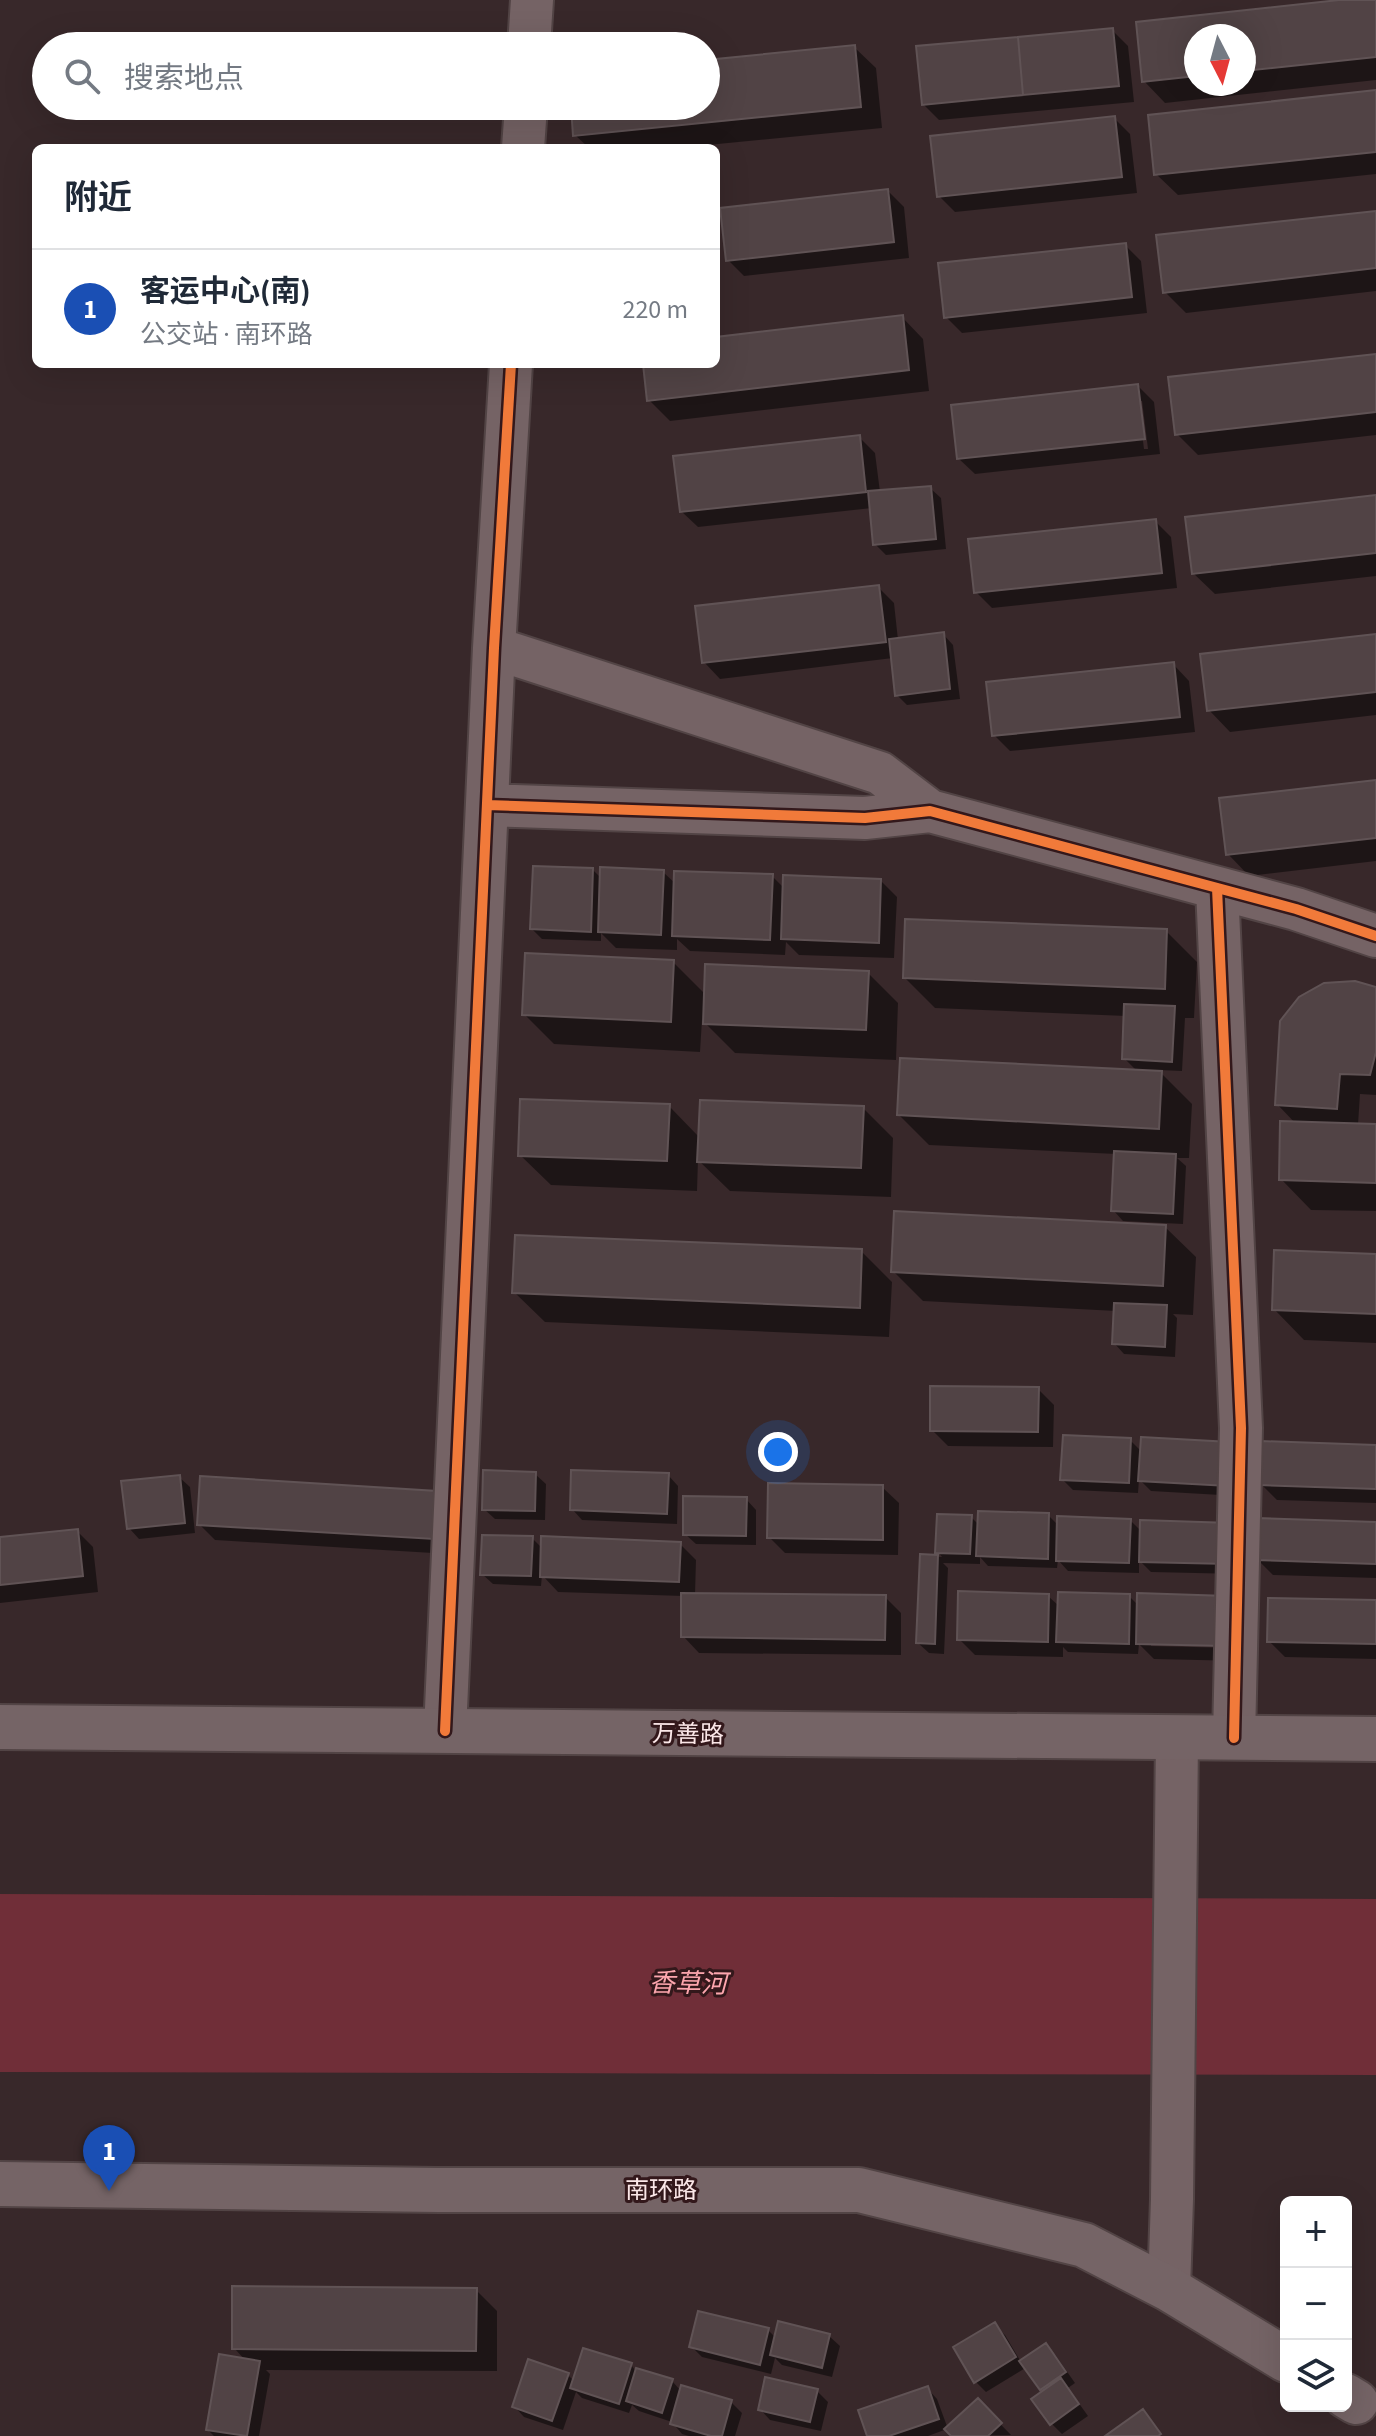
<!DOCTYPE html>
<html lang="zh">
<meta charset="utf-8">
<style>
:root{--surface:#fff;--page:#f6f6f7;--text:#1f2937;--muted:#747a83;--line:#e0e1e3;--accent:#2563eb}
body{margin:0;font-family:"Source Sans 3","Noto Sans SC",sans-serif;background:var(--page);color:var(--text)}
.controls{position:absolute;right:24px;bottom:24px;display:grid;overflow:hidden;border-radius:12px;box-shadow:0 8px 32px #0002}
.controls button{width:72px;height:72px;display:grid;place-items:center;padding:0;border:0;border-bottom:2px solid var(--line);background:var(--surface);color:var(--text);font:40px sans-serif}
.compass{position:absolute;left:1184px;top:24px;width:72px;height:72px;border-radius:50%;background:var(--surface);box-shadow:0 8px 32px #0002;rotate:174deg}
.you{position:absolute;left:778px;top:1452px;width:28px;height:28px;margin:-20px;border:6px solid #fff;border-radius:50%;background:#1a73e8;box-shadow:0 0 0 12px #1a73e833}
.badge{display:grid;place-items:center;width:52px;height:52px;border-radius:50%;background:var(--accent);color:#fff;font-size:26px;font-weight:700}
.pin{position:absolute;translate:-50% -66px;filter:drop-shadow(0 2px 4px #0008)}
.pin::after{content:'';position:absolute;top:42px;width:28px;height:24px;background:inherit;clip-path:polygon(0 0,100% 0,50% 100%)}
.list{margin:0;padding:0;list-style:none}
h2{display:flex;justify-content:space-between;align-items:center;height:104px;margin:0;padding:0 32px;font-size:34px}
h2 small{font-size:26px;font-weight:400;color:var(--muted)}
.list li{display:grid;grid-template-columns:52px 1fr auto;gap:24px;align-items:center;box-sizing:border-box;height:120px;padding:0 32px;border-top:2px solid var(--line)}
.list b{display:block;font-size:30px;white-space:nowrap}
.list p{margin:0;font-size:26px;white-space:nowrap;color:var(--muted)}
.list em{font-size:26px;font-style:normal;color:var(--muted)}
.icon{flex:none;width:44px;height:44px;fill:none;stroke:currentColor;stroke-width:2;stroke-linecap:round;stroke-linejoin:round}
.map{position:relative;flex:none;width:1376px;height:2436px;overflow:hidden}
.search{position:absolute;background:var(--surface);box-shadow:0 8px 32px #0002;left:32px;top:32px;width:688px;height:88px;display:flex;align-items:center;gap:20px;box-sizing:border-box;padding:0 28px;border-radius:44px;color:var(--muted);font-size:30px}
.panel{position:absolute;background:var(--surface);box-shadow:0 8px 32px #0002;left:32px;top:144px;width:688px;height:224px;border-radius:12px}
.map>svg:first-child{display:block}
.water{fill:#702e38}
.shadow{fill:#0007;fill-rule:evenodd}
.building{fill:#514345;stroke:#605355;stroke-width:2}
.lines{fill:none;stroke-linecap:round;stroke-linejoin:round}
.minor-casing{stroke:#524445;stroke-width:46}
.major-casing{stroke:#524445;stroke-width:48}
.minor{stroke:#756365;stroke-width:42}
.major{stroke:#756466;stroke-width:44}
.cycleway-casing{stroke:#33181b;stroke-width:15}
.cycleway{stroke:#f17a3a;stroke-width:10}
.labels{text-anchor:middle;stroke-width:6;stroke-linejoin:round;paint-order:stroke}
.street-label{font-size:24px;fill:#fbe7e8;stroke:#33181b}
.water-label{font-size:26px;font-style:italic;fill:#fda6ae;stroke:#33181b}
</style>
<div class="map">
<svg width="1376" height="2436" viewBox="0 0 1376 2436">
<rect width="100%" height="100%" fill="#38282a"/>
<!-- water -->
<path class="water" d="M0,1894l1376,5v176l-1376,-3z"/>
<!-- shadow -->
<path class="shadow" d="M1358,0h18v80l-211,23 -21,-22 -6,-57zM1196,36h48v48h-48z
M1112,30l16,16 6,56 -195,18 -16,-16z
M854,47l22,21 6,60 -205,20h-88l-14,-13 -2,-29h133v-44z
M1376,92v82l-198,21 -22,-21z
M1114,118l16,16 7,59 -182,19 -16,-16z
M888,191l16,16 5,51 -165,18 -16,-16z
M1376,213v78l-190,22 -21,-21z
M1125,245l16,16 6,52 -185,20 -16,-16z
M716,246l4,35 -4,1z
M902,317l21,22 6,52 -259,30 -21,-21 -4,-36h71v-25z
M1376,356v79l-178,20 -21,-21z
M1138,386l16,16 6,52 -185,20 -17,-16zM1138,401h4l6,48h-4z
M859,437l16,16 5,39 50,-4 11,10 5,51 -60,6 -11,-11 -3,-36 -174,19 -17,-16z
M1376,497v79l-161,18 -22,-21z
M1155,521l16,16 6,51 -185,20 -16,-16z
M878,587l16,16 4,37 45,-6 10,11 7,54 -53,6 -10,-10 -4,-37 -173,21 -16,-17z
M1376,636v79l-146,17 -21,-22z
M1173,664l16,17 6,51 -185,19 -16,-16z
M1376,782v79l-127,15 -21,-22z
M593,870l9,9 61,-7 13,12 96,-8 13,13 96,-8 16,16 -3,61 -95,-3 -13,-13 -1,13 -95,-4 -13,-12v11l-61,-2 -15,-15v8l-59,-2 -10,-10z
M1166,931l31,31 -3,56h-9l-3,53 -24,-1 34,34 -3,54h-12l9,8 -3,58 -60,-3 -10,-11 3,-56 -187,-9 -30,-30 239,-43 -14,-14 2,-42 -191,-8 -30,-30z
M673,962l33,33 162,-22 30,30 -2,57 -161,-7 -33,-33 -2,32 -146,-8 -30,-30z
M1376,989v106l-16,-1 -2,31 18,1v85l-65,-1 -30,-31 15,-55 -19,-20z
M669,1106l31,32 163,-30 30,30 -2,59 -161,-6 -32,-31 -1,31 -146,-6 -31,-30z
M1165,1227l31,30 -3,58 -20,-1 4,4 -2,39 -51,-3 -10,-11 2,-32 -193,-10 -30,-30z
M861,1251l31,31 -3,55 -344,-15 -31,-30z
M1376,1256v87l-72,-3 -30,-31z
M1038,1389l16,16 -1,42 -105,-1 -16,-16z
M1142,1439l96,57 -87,-5 -12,-12 -1,14 -65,-3 -11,-11 68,-39 12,12z
M1376,1447v56l-99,-3 -16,-16z
M535,1474l11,10 -1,36 -50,-1 -11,-10z
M668,1475l10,11 -1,38 -95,-4 -10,-11z
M179,1477l11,10 5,46 -56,6 -10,-11z
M882,1487l17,16 -1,52 -113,-2 -16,-16z
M746,1499l10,11v35l-60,-1 -11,-10z
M469,1510l-3,45 -251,-15 -16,-16z
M1048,1515l11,11 71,-6 12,12v-10l97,52 -88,-2 -12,-12v13l-71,-2 -10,-11 -1,8 -69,-2 -8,-9v7l-37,-1 5,5 -4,86 -15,-1 -11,-10 4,-87 20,1 -4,-5 33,-35 8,8z
M1376,1524v54l-103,-3 -16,-16z
M77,1531l16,16 5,45 -98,11v-64z
M532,1538l11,11 137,-5 16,16 -1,35 190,2 16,16v42l-202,-2 -16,-17v-40l-125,-4 -16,-17 -1,11 -48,-2 -11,-10z
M960,1593l88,3 11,10v-12l70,2 10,10v-11l87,3 16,16 -1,47 -87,-2 -15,-15 -1,10 -70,-2 -5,-5v10l-88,-2 -16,-16zM1151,1642l85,2v4l-85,-2z
M1376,1602v57l-91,-2 -16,-16z
M476,2290l21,21v60l-231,-1 4,4 -11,62h-45l-6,-6 38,-69 -12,-13z
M994,2325l11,10 16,27 24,-17 11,11 19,27 -7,5 20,28 -26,18 -11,-11 -6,-31 -18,-25 -41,25 -11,-11z
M768,2330l8,8 53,-2 11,10 -8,31 -50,-12 -7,-7 -4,16 -69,-17 -11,-11z
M631,2365l4,5 37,11 9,10 50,11 11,11 -7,23h-46l-7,-2 -10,-12 -33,-11 -7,-6 -3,8 -47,-15 -6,-6 -13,38 -39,-13 -10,-11 54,-31 6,6z
M927,2388l10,11 11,30 30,-28 33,34 -58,1 -6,-7 -19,7h-59z
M817,2391l11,11 -7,29 -51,-11 -10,-11z"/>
<!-- building -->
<path class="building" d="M1339,0h37v57l-132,14v-35h-48v40l-54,6 -6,-60z
M1113,28l6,58 -96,9 -5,-58z
M1018,37l5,58 -101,10 -6,-59z
M855,45l6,62 -288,29 -2,-30h135v-46z
M1376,90v62l-222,23 -6,-60z
M1115,116l7,61 -185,20 -7,-61z
M888,189l6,53 -168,19 -6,-53z
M1376,211v57l-213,25 -7,-58z
M1126,243l6,54 -188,21 -6,-55z
M903,315l6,55 -262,31 -4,-37h73v-27z
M1376,354v58l-201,23 -7,-58z
M1138,384l7,55 -188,20 -6,-54z
M860,435l6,57 -186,20 -7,-56z
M931,486l5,53 -63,6 -5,-54z
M1376,495v58l-184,21 -7,-57z
M1156,519l6,54 -188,20 -6,-54z
M879,585l7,57 -184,21 -7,-57z
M944,632l6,57 -55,7 -6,-57z
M1376,634v58l-169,19 -7,-57z
M1174,662l6,55 -188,19 -6,-54z
M1376,780v58l-150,17 -7,-57z
M533,866l60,2 -2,64 -61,-3z
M600,867l64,3 -3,65 -63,-3z
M674,871l99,3 -3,66 -98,-4z
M783,875l98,4 -2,64 -98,-4z
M905,919l262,10 -2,60 -262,-11z
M525,953l149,7 -3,62 -149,-7z
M705,964l164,7 -3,59 -163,-6z
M1355,981l21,6v65l-6,23 -30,-1 -3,35 -62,-4 5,-84 19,-24 25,-14z
M1124,1004l51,2 -3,56 -50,-3z
M900,1058l262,13 -3,58 -262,-14z
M520,1099l150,5 -3,57 -149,-5z
M700,1100l164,6 -3,62 -164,-6z
M1280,1121l96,3v59l-97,-3z
M1114,1151l62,3 -3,60 -62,-3z
M894,1211l272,14 -3,61 -272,-14z
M515,1235l347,14 -2,59 -348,-15z
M1274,1250l102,4v60l-104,-4z
M1114,1303l53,2 -2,42 -53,-3z
M930,1386l109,1 -1,45 -108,-1z
M1063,1435l68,3 -2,45 -69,-3z
M1141,1437l89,5 -2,44 -90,-5z
M1261,1441l115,4v44l-117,-4z
M483,1470l53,2 -1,39 -53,-1z
M571,1470l98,3 -2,41 -97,-4z
M180,1475l5,48 -58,6 -6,-48z
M200,1476l253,16 -2,48 -254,-15z
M768,1483l115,2v55l-116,-2z
M683,1496l64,1 -1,39 -63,-1z
M978,1511l71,2 -1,46 -72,-3z
M937,1514l35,1 -2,39 -35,-1z
M1057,1516l74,3 -2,44 -73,-2z
M1256,1518l120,4v42l-121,-4z
M1140,1520l91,3 -2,41 -90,-2z
M78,1529l5,47 -83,9v-48z
M482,1535l51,1 -2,40 -51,-1z
M541,1536l140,6 -2,40 -139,-5z
M920,1554l18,1 -3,89 -19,-1z
M958,1591l91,3 -1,48 -91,-2z
M1058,1592l72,2 -1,50 -73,-2z
M681,1593l205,2 -1,45 -204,-3z
M1137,1593l90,3 -1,50 -90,-2z
M1268,1598l108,2v44l-109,-2z
M232,2286l245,2 -1,63 -244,-2z
M698,2311l71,17 -9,37 -71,-18z
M778,2321l52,13 -8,34 -52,-13z
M995,2322l21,35 -42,26 -21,-36z
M1046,2343l20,29 -26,18 -21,-29z
M583,2348l49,15 -13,41 -49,-16z
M219,2354l41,7 -13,75 -41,-6z
M528,2359l41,14 -17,48 -40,-14z
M636,2368l37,11 -11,34 -36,-12z
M765,2377l53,12 -8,33 -52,-12z
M1061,2378l18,26 -29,21 -19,-26z
M681,2385l51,15 -10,36h-11l-41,-12z
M928,2386l11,33 -50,17h-22l-9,-26z
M978,2398l24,25 -14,13h-37l-7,-7z
M1143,2409l18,25 -3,2h-53z"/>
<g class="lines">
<!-- minor casing -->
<g class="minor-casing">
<path id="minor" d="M529,46l3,-46
M523,148l3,-42
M494,648l386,125 50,38
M487,805l378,13 65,-7 366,98 80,27
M1217,888l24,540 -7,310
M445,1731l49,-1083 17,-284
M1169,2289l3,-90 5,-461"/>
</g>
<!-- major casing -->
<g class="major-casing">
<path id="major" d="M0,1727l1376,12
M0,2184l438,6h421l225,55 85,44 117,71
M1346,2396l10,6"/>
</g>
<!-- minor -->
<use href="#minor" class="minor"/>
<!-- major -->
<use href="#major" class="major"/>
<!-- cycleway casing -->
<g class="cycleway-casing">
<path id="cycleway" d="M487,805l378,13 65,-7 366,98 80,27
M1217,888l24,540 -7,310
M445,1731l49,-1083 17,-284"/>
</g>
<!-- cycleway -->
<use href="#cycleway" class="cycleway"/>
</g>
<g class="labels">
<!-- street labels -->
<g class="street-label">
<text transform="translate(688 1734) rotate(1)" y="8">万善路</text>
<text x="661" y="2198">南环路</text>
</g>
<!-- water labels -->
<g class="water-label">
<text transform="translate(688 1983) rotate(1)" y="9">香草河</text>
</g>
</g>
</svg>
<div class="controls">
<button>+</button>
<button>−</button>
<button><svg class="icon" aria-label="layers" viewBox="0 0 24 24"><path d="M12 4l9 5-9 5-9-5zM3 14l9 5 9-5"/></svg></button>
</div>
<svg class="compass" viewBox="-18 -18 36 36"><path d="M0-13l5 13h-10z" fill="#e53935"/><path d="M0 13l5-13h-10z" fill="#747a83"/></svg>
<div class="you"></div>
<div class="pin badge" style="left:109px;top:2191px;background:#1a4fb4">1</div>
<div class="search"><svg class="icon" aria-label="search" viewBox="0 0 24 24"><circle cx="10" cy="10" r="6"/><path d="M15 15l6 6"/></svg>搜索地点</div>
<section class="panel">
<h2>附近<small></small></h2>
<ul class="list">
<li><span class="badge" style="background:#1a4fb4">1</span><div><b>客运中心(南)</b><p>公交站 · 南环路</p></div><em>220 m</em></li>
</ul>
</section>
</div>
